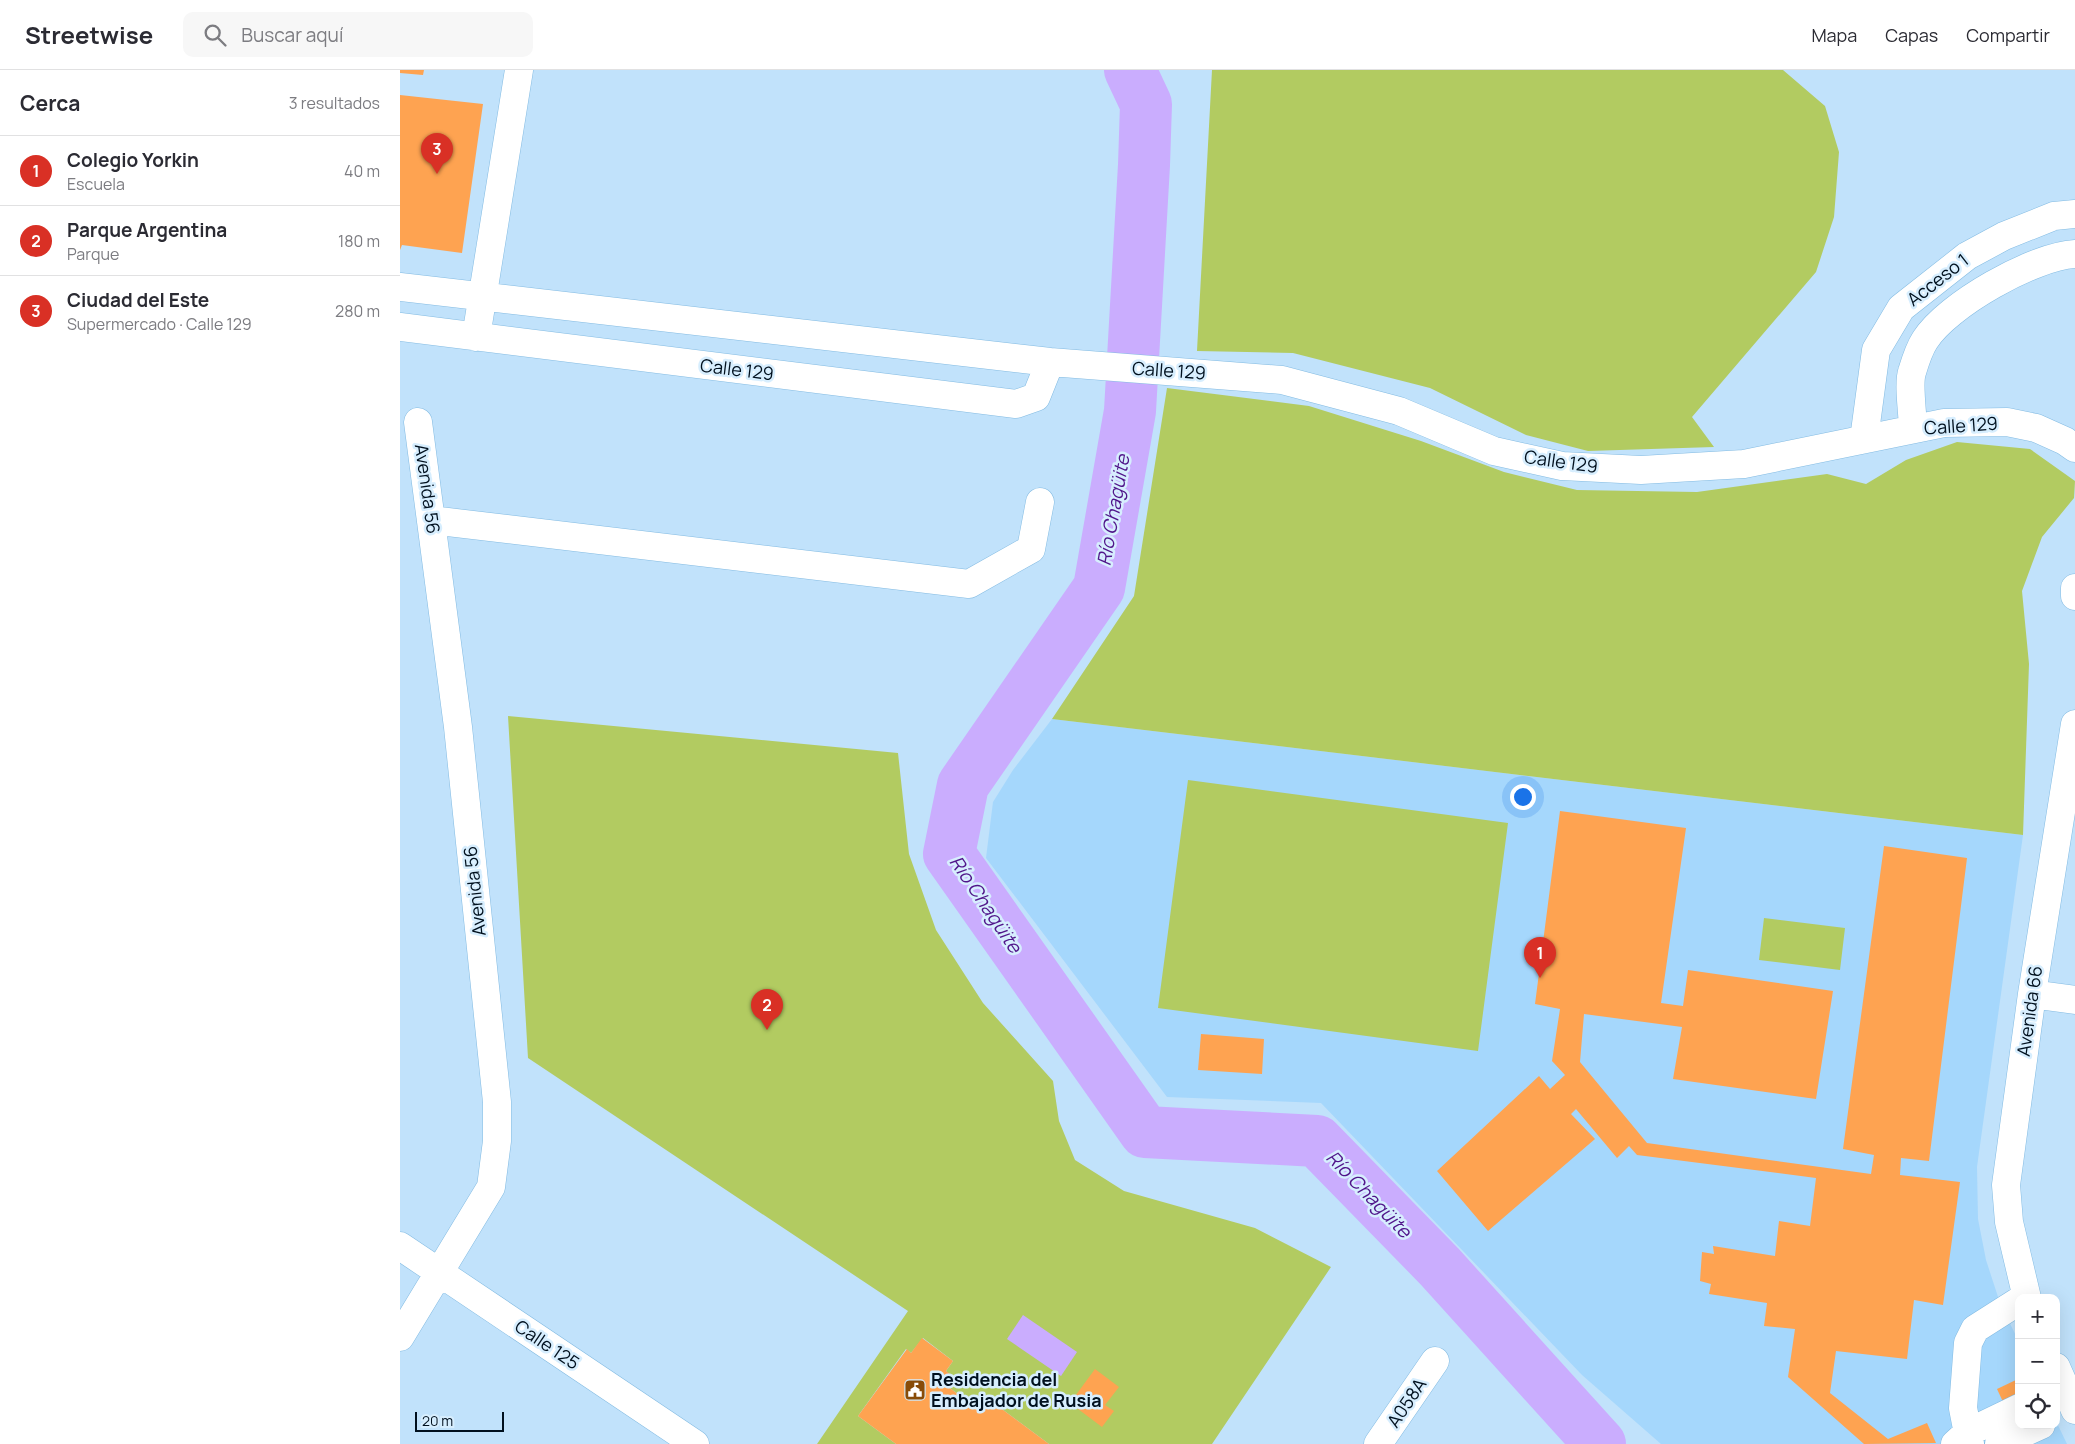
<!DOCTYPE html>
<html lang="es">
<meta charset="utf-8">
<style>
:root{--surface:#fff;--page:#f7f7f7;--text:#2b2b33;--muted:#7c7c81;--line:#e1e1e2;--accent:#d93025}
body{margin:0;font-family:Manrope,sans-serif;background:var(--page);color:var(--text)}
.controls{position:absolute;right:15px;bottom:15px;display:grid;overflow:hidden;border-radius:10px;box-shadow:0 5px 20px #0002}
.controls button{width:45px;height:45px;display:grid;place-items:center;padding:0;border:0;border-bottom:1px solid var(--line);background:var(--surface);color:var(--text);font:25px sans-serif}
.scale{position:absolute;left:15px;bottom:12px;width:89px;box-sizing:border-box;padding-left:5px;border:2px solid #00101e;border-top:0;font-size:14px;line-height:18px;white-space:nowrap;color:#00101e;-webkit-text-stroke:4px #d7eefe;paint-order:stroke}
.you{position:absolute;left:1122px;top:726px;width:18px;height:18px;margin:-12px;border:4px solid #fff;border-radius:50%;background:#1a73e8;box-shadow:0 0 0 8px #1a73e833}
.badge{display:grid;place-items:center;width:32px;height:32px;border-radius:50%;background:var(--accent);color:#fff;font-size:16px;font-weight:700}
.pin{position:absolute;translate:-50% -41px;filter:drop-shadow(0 1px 2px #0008)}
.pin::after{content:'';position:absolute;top:26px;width:18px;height:15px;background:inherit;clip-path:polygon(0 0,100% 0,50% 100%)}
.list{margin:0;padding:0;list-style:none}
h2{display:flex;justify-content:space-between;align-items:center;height:65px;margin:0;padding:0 20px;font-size:21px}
h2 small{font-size:16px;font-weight:400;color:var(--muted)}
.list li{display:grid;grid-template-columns:32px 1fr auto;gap:15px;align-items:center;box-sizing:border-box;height:70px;padding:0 20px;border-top:1px solid var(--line)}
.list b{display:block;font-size:19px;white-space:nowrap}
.list p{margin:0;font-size:16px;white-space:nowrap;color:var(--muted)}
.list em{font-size:16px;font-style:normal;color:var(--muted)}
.icon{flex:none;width:28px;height:28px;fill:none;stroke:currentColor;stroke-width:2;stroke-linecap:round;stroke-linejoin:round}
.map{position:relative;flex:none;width:1675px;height:1374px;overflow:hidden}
header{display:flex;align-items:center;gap:30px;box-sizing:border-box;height:70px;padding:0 25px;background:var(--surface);border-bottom:1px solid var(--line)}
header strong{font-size:24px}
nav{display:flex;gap:28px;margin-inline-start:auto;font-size:18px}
.search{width:350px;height:45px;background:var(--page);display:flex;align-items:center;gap:12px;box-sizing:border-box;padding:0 18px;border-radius:10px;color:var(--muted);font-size:19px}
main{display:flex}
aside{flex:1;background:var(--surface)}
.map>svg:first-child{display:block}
.built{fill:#a5d7fc}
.green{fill:#b2cb61}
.water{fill:#caadfe}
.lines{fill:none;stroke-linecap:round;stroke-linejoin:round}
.river{stroke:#caadfe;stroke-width:52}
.building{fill:#fea351}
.minor-casing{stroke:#83bbe2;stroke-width:29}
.minor{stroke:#fff;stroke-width:28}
.labels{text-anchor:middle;stroke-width:5;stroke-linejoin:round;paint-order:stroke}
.street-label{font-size:18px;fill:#00101e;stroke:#d7eefe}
.poi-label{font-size:18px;font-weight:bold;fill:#00101e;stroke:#d7eefe;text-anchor:start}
.water-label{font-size:19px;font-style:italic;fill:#50158a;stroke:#d7eefe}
</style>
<header>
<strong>Streetwise</strong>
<div class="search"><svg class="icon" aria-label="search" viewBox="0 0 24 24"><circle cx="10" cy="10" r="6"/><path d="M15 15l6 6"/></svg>Buscar aquí</div>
<nav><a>Mapa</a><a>Capas</a><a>Compartir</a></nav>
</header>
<main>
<aside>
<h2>Cerca<small>3 resultados</small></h2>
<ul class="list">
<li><span class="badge">1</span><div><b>Colegio Yorkin</b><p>Escuela</p></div><em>40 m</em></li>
<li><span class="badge">2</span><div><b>Parque Argentina</b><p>Parque</p></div><em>180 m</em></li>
<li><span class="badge">3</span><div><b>Ciudad del Este</b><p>Supermercado · Calle 129</p></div><em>280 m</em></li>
</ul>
</aside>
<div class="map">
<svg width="1675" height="1374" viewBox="0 0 1675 1374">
<rect width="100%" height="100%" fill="#c1e2fb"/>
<!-- built -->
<path class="built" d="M652,649l971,116 -46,332 1,52 8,41 14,43 19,39v83h37v-4l11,23h-406l-79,-69 -261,-272 -154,-6 -181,-239 7,-56 20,-32z"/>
<!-- green -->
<path class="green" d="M812,0h571l42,36 14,46 -5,65 -18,55 -124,145 22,30 -126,4 -62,-16 -96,-47 -137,-35 -96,-2z
M767,318l142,18 112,35 83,31 73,18 120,2 130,-18 39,10 40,-24 51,-18 73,7 45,32 -1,17 -32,39 -20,54 7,73 -6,171 -971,-116 82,-123z
M108,646l390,37 11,101 27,76 47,73 70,78 6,40 16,39 49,31 131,37 76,39 -119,177h-163l-62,-46 -9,11 -35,-26 6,-9 -3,-3 7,-10 -30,-23 -12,15 -5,-4 -48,67 38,28h-79l91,-133 -380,-253z
M788,710l320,43 -30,228 -320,-43z
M1364,848l81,10 -5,42 -81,-10z"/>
<!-- water -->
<path class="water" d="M623,1245l54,37 -16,24 -54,-37z"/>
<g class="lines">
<!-- river -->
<path class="river" d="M730,0l16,34 -2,61 -14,246 -31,177 -136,197 -14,69 196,278 172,9 123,126 160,177"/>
</g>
<!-- building -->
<path class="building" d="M0,0h24l-1,5 -23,-2z
M0,25l83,9 -21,149 -60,-8 -2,5z
M1160,741l126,17 -25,175 22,3 5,-36 145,21 -17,108 -143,-20 9,-52 -98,-13 -4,48 67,81 224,31 3,-19 -31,-6 41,-303 83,12 -38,303 -28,-3 -1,17 60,7 -17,123 -29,-5 -7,59 -71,-8 -6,42 58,46 39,-16 9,20 -72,1 -76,-67 7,-48 -31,-3 3,-23 -58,-9 2,-10 -11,-3 2,-29 12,2 -1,-8 62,10 4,-35 31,5 6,-48 -179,-23 -8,-9 -12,12 -41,-49 -5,5 24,25 -107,92 -51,-60 102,-95 11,13 15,-14 -13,-14 8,-52 -25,-5z
M801,964l63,5 -2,35 -64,-4z
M522,1268l31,23 -7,10 4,3 -7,9 35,26 9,-11 62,46h-153l-38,-28 49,-67 4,4z
M695,1299l24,18 -14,18 9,6 -12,16 -32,-24z
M1618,1309l1,39 -7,3 -15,-32z"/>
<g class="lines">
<!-- minor casing -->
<g class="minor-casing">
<path id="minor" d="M0,217l650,75 232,18 117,31 95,40 68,15 79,4 103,-6 200,-41 63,-1 29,6 29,13 10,7
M0,257l616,77 20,-7 14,-35
M76,267l43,-267
M1513,359c0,-13 -5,-45 -1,-57 3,-10 7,-23 13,-32 22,-35 109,-84 150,-86
M1464,369l12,-89 25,-42 66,-52 37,-20 50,-20 21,-2
M31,450l538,64 62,-35 9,-47
M1675,518v8
M1632,924l43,6
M0,1176l295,198
M1627,1228l-18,-76 -3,-37 26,-191 43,-270
M0,1267l91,-150 6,-46v-39l-39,-375 -40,-305
M1656,1297l19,43
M978,1374l57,-83
M1555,1374l12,-11 52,-25
M1570,1374l-7,-36 5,-65 7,-14 44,-28
M1599,1374l42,-19"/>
</g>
<!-- minor -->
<use href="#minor" class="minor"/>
</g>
<!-- icons -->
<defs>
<g id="civic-square" transform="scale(1.125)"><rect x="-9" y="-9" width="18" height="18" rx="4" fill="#884c08" stroke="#d7eefe"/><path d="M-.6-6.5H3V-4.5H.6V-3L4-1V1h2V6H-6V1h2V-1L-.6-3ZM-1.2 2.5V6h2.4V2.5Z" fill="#fff"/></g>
</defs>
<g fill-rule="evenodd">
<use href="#civic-square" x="515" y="1320"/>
</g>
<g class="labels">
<!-- street labels -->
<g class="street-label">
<text transform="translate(1538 210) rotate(-38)" y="6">Acceso 1</text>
<text transform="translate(337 300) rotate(7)" y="6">Calle 129</text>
<text transform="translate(769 301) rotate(4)" y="6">Calle 129</text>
<text transform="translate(1561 356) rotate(-4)" y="6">Calle 129</text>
<text transform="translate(1161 392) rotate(8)" y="6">Calle 129</text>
<text transform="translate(27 419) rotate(82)" y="6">Avenida 56</text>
<text transform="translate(75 821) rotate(-96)" y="6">Avenida 56</text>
<text transform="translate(1630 941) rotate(-82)" y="6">Avenida 66</text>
<text transform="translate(147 1275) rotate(34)" y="6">Calle 125</text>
<text transform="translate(1007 1333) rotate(-56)" y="6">A058A</text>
</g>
<!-- poi labels -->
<g class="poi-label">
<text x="531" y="1316">Residencia del<tspan x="531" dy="21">Embajador de Rusia</tspan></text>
</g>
<!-- water labels -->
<g class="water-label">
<text transform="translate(713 440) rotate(-80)" y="7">Río Chagüite</text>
<text transform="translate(586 834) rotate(56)" y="7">Río Chagüite</text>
<text transform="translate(969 1124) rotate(46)" y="7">Río Chagüite</text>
</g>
</g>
</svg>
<div class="controls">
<button>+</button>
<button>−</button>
<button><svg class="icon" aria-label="locate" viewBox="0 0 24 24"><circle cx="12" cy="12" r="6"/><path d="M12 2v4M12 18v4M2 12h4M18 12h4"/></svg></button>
</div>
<div class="scale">20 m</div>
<div class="you"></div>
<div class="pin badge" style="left:1140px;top:908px">1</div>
<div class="pin badge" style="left:367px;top:960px">2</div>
<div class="pin badge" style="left:37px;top:104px">3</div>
</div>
</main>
